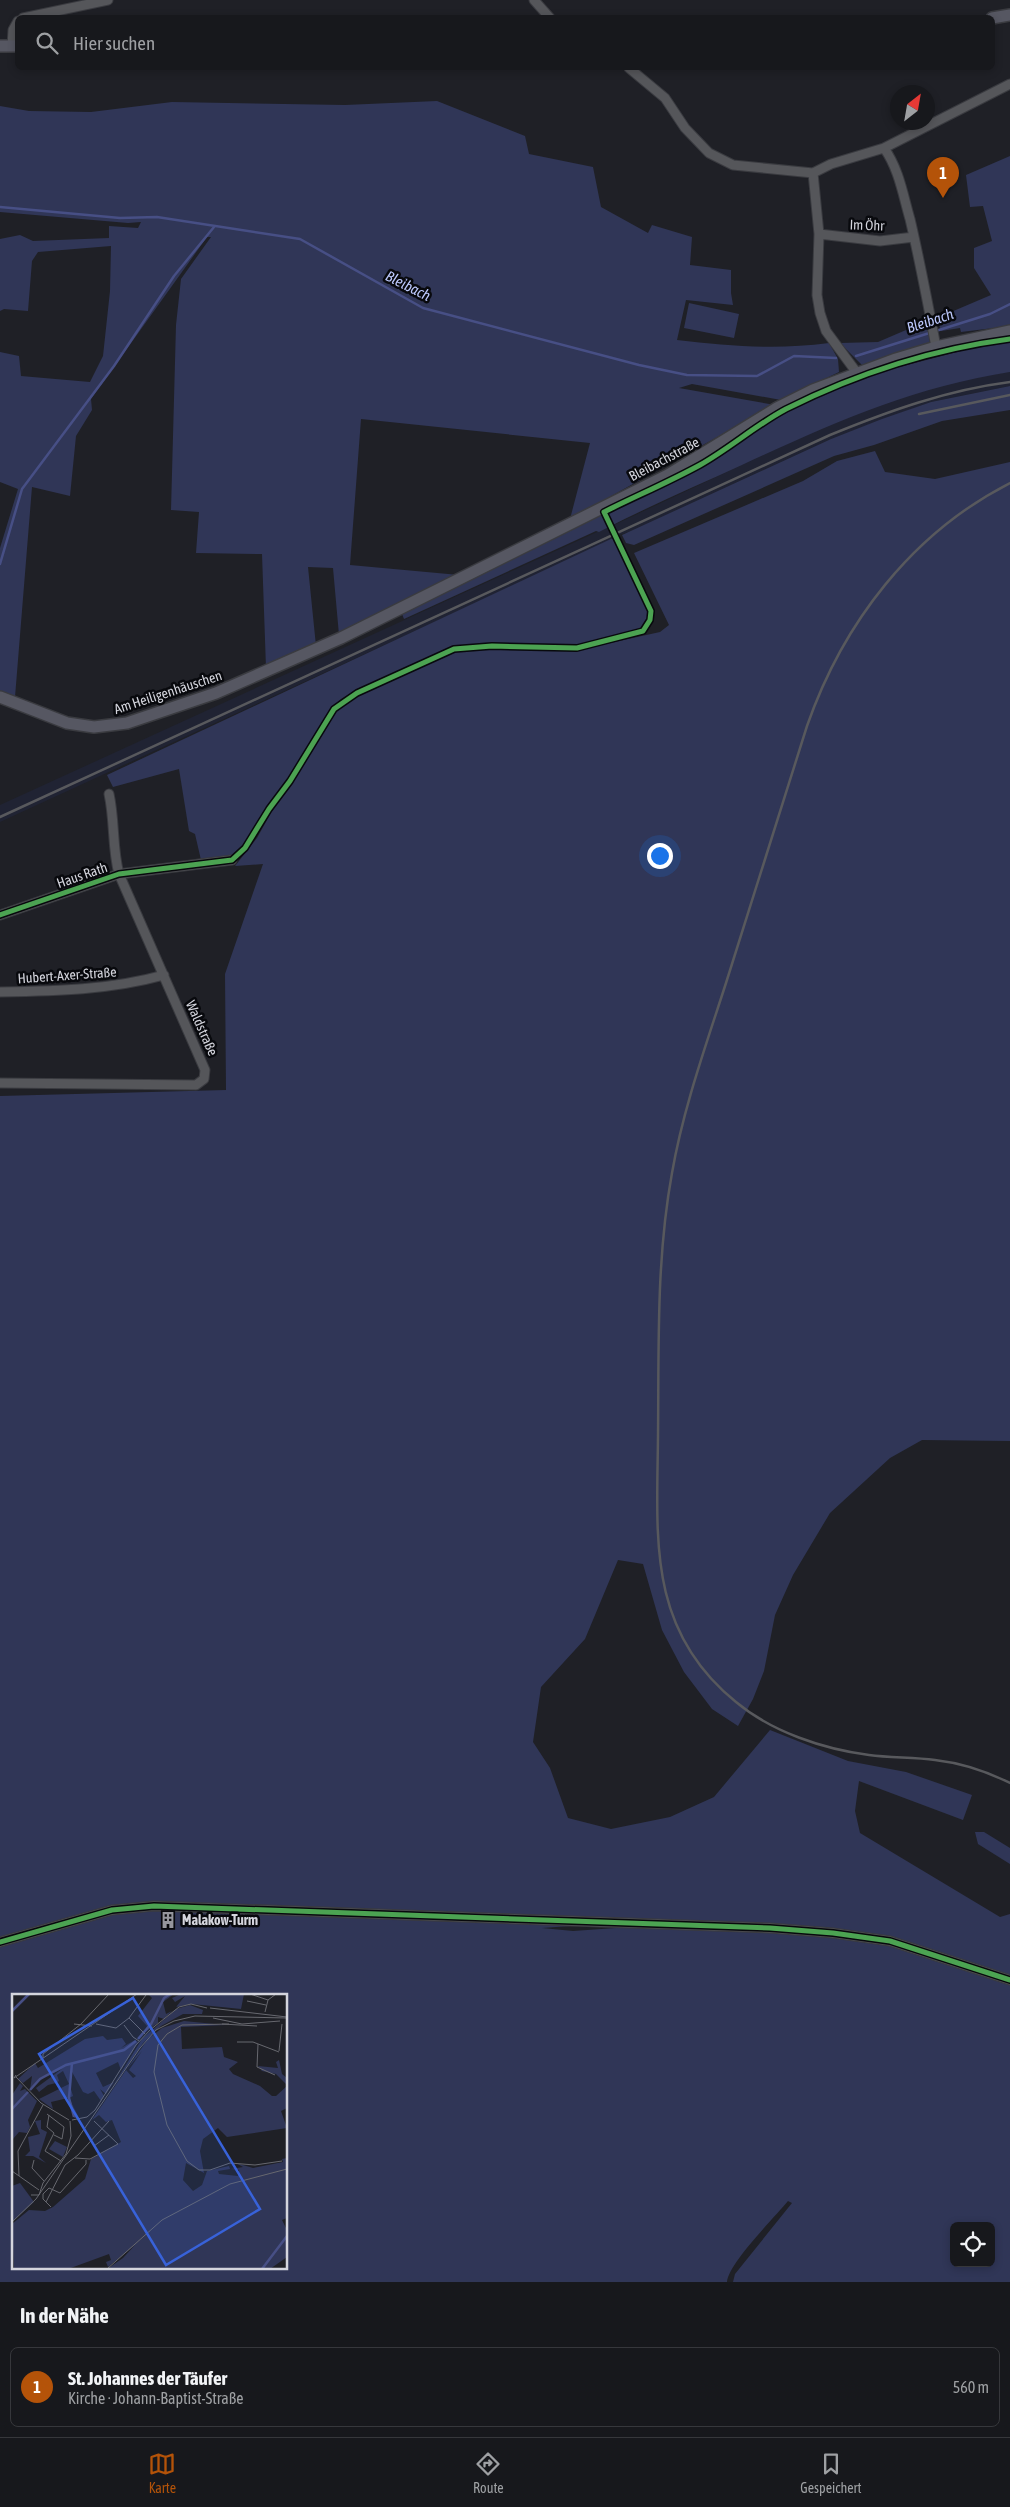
<!DOCTYPE html>
<html lang="de">
<meta charset="utf-8">
<style>
:root{--surface:#17181c;--page:#242529;--text:#f1f3f6;--muted:#9ea0a3;--line:#36373b;--accent:#b45309}
body{margin:0;font-family:"Asap Condensed",sans-serif;background:var(--page);color:var(--text)}
.controls{position:absolute;right:15px;bottom:15px;display:grid;overflow:hidden;border-radius:8px;box-shadow:0 2px 8px #0003}
.controls button{width:45px;height:45px;display:grid;place-items:center;padding:0;border:0;border-bottom:1px solid var(--line);background:var(--surface);color:var(--text);font:25px sans-serif}
.compass{position:absolute;left:890px;top:85px;width:45px;height:45px;border-radius:50%;background:var(--surface);box-shadow:0 2px 8px #0003;rotate:31deg}
.you{position:absolute;left:659px;top:855px;width:18px;height:18px;margin:-12px;border:4px solid #fff;border-radius:50%;background:#1a73e8;box-shadow:0 0 0 8px #1a73e833}
.badge{display:grid;place-items:center;width:32px;height:32px;border-radius:50%;background:var(--accent);color:#fff;font-size:16px;font-weight:700}
.pin{position:absolute;translate:-50% -41px;filter:drop-shadow(0 1px 2px #0008)}
.pin::after{content:'';position:absolute;top:26px;width:18px;height:15px;background:inherit;clip-path:polygon(0 0,100% 0,50% 100%)}
.list{margin:0;padding:0;list-style:none}
h2{display:flex;justify-content:space-between;align-items:center;height:65px;margin:0;padding:0 20px;font-size:21px}
h2 small{font-size:16px;font-weight:400;color:var(--muted)}
.list li{display:grid;grid-template-columns:32px 1fr auto;gap:15px;align-items:center;box-sizing:border-box;height:80px;margin:0 10px 10px;padding:0 10px;border:1px solid var(--line);border-radius:8px}
.list b{display:block;font-size:19px;white-space:nowrap}
.list p{margin:0;font-size:16px;white-space:nowrap;color:var(--muted)}
.list em{font-size:16px;font-style:normal;color:var(--muted)}
.icon{flex:none;width:28px;height:28px;fill:none;stroke:currentColor;stroke-width:2;stroke-linecap:round;stroke-linejoin:round}
.map{position:relative;flex:none;width:1010px;height:2282px;overflow:hidden}
.search{position:absolute;background:var(--surface);box-shadow:0 2px 8px #0003;left:15px;right:15px;top:15px;height:55px;display:flex;align-items:center;gap:12px;box-sizing:border-box;padding:0 18px;border-radius:8px;color:var(--muted);font-size:19px}
.sheet{height:155px;background:var(--surface)}
nav{display:flex;justify-content:space-around;align-items:center;box-sizing:border-box;height:70px;border-top:1px solid var(--line);background:var(--surface);font-size:14px;color:var(--muted)}
nav a{display:grid;justify-items:center;gap:2px}
nav .on{color:var(--accent)}
.map>svg:first-child{display:block}
.built{fill:#202333}
.green{fill:#303657;fill-rule:evenodd}
.lines{fill:none;stroke-linecap:round;stroke-linejoin:round}
.stream{stroke:#474f85;stroke-width:2.5}
.minor-casing{stroke:#3a3b40;stroke-width:11}
.major-casing{stroke:#3a3b40;stroke-width:14}
.minor{stroke:#55565a;stroke-width:9}
.major{stroke:#565762;stroke-width:11}
.rail{stroke:#58595d;stroke-width:2.5}
.cycleway-casing{stroke:#08090d;stroke-width:8}
.cycleway{stroke:#4ca352;stroke-width:5}
.labels{text-anchor:middle;stroke-width:5;stroke-linejoin:round;paint-order:stroke}
.street-label{font-size:14px;fill:#d4d5dd;stroke:#08090d}
.poi-label{font-size:14px;font-weight:bold;fill:#d4d5dd;stroke:#08090d;text-anchor:start}
.water-label{font-size:15px;font-style:italic;fill:#bcc8fc;stroke:#08090d}
.inset-river{fill:none;stroke:#474f85;stroke-width:2.5}
.inset-road{fill:none;stroke:#67686f;stroke-width:1}
.view{fill:#3862d9;fill-opacity:0.15;stroke:#3862d9;stroke-width:2.5}
.inset-edge{fill:none;stroke:#d4d5dd;stroke-width:2.5}
</style>
<div class="map">
<svg width="1010" height="2282" viewBox="0 0 1010 2282">
<rect width="100%" height="100%" fill="#1f2026"/>
<!-- built -->
<path class="built" d="M1010,372v14l-79,16 -100,37 -202,93 -11,3 -4,-10 211,-99 52,-21 50,-16 44,-11z
M608,527l5,11 -9,6 -604,278v-17z"/>
<!-- green -->
<path class="green" d="M437,101l88,35 4,18 64,13 8,40 47,26 4,-8 40,12 -2,28 41,5v23l2,12 -47,-5 -9,40c52,6 99,10 152,3l9,16 1,13 -58,28 -89,-16 -13,4 96,17 -205,114 20,-76 -229,-24 -11,146 109,10 -120,60 -6,-67 -25,-1 8,79 -50,22 -4,-114 -66,-1 3,-41 -28,-2 5,-185 5,-46 30,-42h-4l-116,162 1,11 -16,26 -6,60 -38,-9 -17,210 -15,-5v-144l18,-59 -18,-7v-130l19,4 2,20 69,6 13,-26 7,-65 1,-45 -73,6 -6,9 -4,50 -24,-2 -4,2v-72l20,-4 13,6 76,-3v-12l29,2 3,-6 -13,1 -128,-11v-106l29,5 62,1 81,-10 173,3z
M1010,156v170l-49,6 -1,-4 -19,3 -4,-13 54,-23 -17,-27v-20l18,-7 -9,-35 -13,1 -4,-32z
M689,303l50,11 -5,24 -50,-10z
M927,321l3,22 -67,23 -23,-23 38,-1z
M1010,341v31c-100,16 -177,51 -268,93 -48,22 -97,43 -143,67l-3,-1 -192,88 -2,-5 297,-147 70,-46 40,-21 75,-29 100,-26z
M1010,386v24l-68,11 -68,24 -40,11 -200,89 -8,-2 -4,-8 209,-96 51,-20 49,-17z
M875,451l10,21 50,7 75,-17v979l-88,-1 -32,18 -60,55 -37,62 -18,40 -11,56 -11,28 -15,27 -26,-17 -28,-37 -22,-42 -19,-66 -25,-4 -33,79 -44,48 -8,55 17,26 18,50 43,11 59,-12 44,-20 56,-67 78,31 58,11 66,23 -9,25 -104,-39 -4,30 5,22 140,84 10,-3v368h-277l2,-8 57,-71 -4,-2c-13,16 -60,63 -61,81h-727v-1186l226,-6 -1,-116 38,-110 -28,2 22,-28 15,-27 64,-101 21,-15 97,-43 39,-4 85,2 82,-18 9,-7 -35,-72 169,-72 34,-20zM656,1920l2,5 -85,6 -31,-3zM14,1996h272v272h-272zM954,2226h37v37h-37z
M613,538l35,72 1,10 -8,8 -21,8 -44,9 -80,-1 -45,4 -95,42 -15,9 -9,8 -44,74 -21,27 -23,38 -13,12 -30,2 -6,-26 -6,-3 -10,-62 -66,18 -6,-12z
M975,1832h9l26,16v16l-32,-20z"/>
<g class="lines">
<!-- stream -->
<path class="stream" d="M0,207l120,11 37,-1 143,22 123,69 216,57 48,10 70,1 37,-20 42,2
M856,356l134,-42 20,-10
M0,564l22,-75 92,-123 60,-90 40,-49"/>
<!-- minor casing -->
<g class="minor-casing">
<path id="minor" d="M534,0l16,18
M23,18l85,-18
M12,46l1,-16 5,-9
M629,68l36,30 20,30 24,25 24,12 80,8 18,-9 53,-16c15,21 19,47 26,71 10,43 18,85 26,128
M884,148l126,-64
M813,173l6,61 -2,61 3,18 6,18 31,42
M819,234l61,7 34,-4
M0,915l119,-41 113,-14
M0,992c56,-1 110,-2 164,-17
M0,1083l196,2 8,-6 1,-9 -86,-196c-7,-26 -4,-53 -10,-80
M0,1942l112,-32 42,-4 616,22 63,5 57,8 120,39"/>
</g>
<!-- major casing -->
<g class="major-casing">
<path id="major" d="M992,18l18,-3
M0,46h18
M0,697l67,26 27,4 33,-4 89,-30 125,-55 327,-163 109,-67 36,-18 83,-31 40,-12 74,-16"/>
</g>
<!-- minor -->
<use href="#minor" class="minor"/>
<!-- major -->
<use href="#major" class="major"/>
<!-- rail -->
<path class="rail" d="M919,414l91,-19
M1010,483c-98,50 -167,140 -203,243 -27,86 -54,171 -81,257 -20,62 -43,126 -54,190 -16,87 -13,176 -14,263 -1,103 -11,194 78,266 36,30 87,47 133,53 22,3 44,2 66,5 26,3 51,11 75,23
M0,817l830,-382c59,-24 117,-45 180,-53"/>
<!-- cycleway casing -->
<g class="cycleway-casing">
<path id="cycleway" d="M0,915l119,-41 113,-14 13,-12 24,-39 21,-28 44,-72 23,-16 97,-44 38,-3 85,2 66,-17 7,-11 1,-9 -47,-99c32,-16 65,-30 96,-47 30,-17 56,-40 86,-56 70,-35 147,-60 224,-70
M0,1942l112,-32 42,-4 616,22 63,5 57,8 120,39"/>
</g>
<!-- cycleway -->
<use href="#cycleway" class="cycleway"/>
</g>
<!-- icons -->
<defs>
<g id="building-bare" transform="scale(1.35)"><path d="M-4-6H4V6H1V3H-1V6H-4ZM-2.5-4.3h1.7v1.8h-1.7ZM.8-4.3h1.7v1.8H.8ZM-2.5-1h1.7V.8h-1.7ZM.8-1h1.7V.8H.8Z" fill="#95969d" stroke="#08090d" stroke-width="2.5" paint-order="stroke"/></g>
</defs>
<g fill-rule="evenodd">
<use href="#building-bare" x="168" y="1920"/>
</g>
<g class="labels">
<!-- street labels -->
<g class="street-label">
<text transform="translate(867 225) rotate(2)" y="5">Im Öhr</text>
<text transform="translate(664 459) rotate(-28)" y="5">Bleibachstraße</text>
<text transform="translate(168 692) rotate(-18)" y="5">Am Heiligenhäuschen</text>
<text transform="translate(82 875) rotate(-19)" y="5">Haus Rath</text>
<text transform="translate(67 975) rotate(-4)" y="5">Hubert-Axer-Straße</text>
<text transform="translate(202 1028) rotate(66)" y="5">Waldstraße</text>
</g>
<!-- poi labels -->
<g class="poi-label">
<text x="182" y="1925">Malakow-Turm</text>
</g>
<!-- water labels -->
<g class="water-label">
<text transform="translate(408 286) rotate(27)" y="5">Bleibach</text>
<text transform="translate(930 321) rotate(-18)" y="5">Bleibach</text>
</g>
</g>
<!-- overview -->
<g transform="translate(12 1994)">
<rect width="275" height="275" fill="#1f2026"/>
<path d="M136,0h26l-11,8 3,12 6,-3 -8,8 -6,-2v6l-13,9 2,-6 -9,-10 14,-18zM169,0h63l-3,15 -49,-5 -16,3 9,-11 -10,6 -3,-4zM178,11l13,5 -1,4h-19l-22,12 -18,17 -32,46 31,-50 34,-30zM172,27l41,4 -44,2 1,22 40,-2 2,10 14,5 -9,7 4,5 27,12 12,10h4l11,-10v22l-6,3 6,17 -60,9 -9,-9 -15,11 -3,12 4,22 -18,-10 -3,17 10,11 9,-6 5,-14 22,-5 1,3 -12,2 1,3 19,2 1,-6 -8,-1 12,-2 -7,-4 17,5 30,-6 -1,-3 5,-1v60l-5,2 5,10v27l-17,12h-163l16,-11 12,-13 -27,22 -2,-5 5,-2 -2,-6 -41,15h-54l-2,-45 17,-14 16,1 8,-4 32,-28 6,-20 30,-17 -9,-22 -6,2 -7,-7 -7,5 34,-50 7,8 3,-2 -7,-6 13,-19 -15,18 21,-30 14,-11zM91,42l4,4 15,-2 4,6 -5,4 14,-8 3,2 -17,28 -3,-8 -22,11 7,14 11,-5 -8,12 -6,-5 4,7 -3,5 -7,-10 -6,3 -5,-2 -12,-22 -1,16 3,10 -4,2 10,20h-5l-6,-20 -17,4 2,7 -14,-10 30,-15 -6,-13 -6,4 2,6 -3,2 -8,2 -9,7 -3,-4 26,-19 -18,8 -14,13 2,-14 -9,7 -5,-4 17,-16 3,5 47,-29zM267,66l3,14 5,4v7l-11,-11 -14,-3 -4,-5 20,2 -2,-6zM8,89l3,3 -3,5 5,-2 12,12 -9,19 2,7 -3,6 -8,-1 -6,7 -1,-44zM29,116v19l6,3 -8,25 7,6 -13,-7h-8l5,-5 -2,-14 12,-3 -5,-13 6,-1zM43,147l12,6 -4,10 -14,-8zM8,189l14,19 -22,20v-36z" fill="#303657"/>
<path class="inset-river" d="M0,17l17,-17M126,45l13,-15 13,-26 6,-4M60,69l-3,35 5,19M18,96l10,-11 26,-14 58,-15 12,-9M0,115l16,-17M250,275l25,-33"/>
<path class="inset-road" d="M238,0l18,6M235,7l19,4M198,14l77,9M253,18l3,-12 8,-6M117,24l17,-23M201,24l29,6 38,-3M62,30l18,2M84,30l20,4 13,-10 16,16M210,30l35,2M217,30l-47,1 -15,9 -9,11 -4,27 13,53 20,36 12,9h11l20,-7 25,2 27,-4M112,31l9,12 6,4M225,48h16l26,10M246,50l-1,23 18,8M267,57l3,-27M31,64v-4l38,-30 28,-30M4,81l-2,3 123,-84M4,83l25,26 28,17M35,120l17,13 -2,12 -8,-4M37,121l-2,12 7,6 -9,18 16,10M60,126l15,-3 8,-7 41,-65 14,-15 29,-23 12,-3 16,4M82,152l15,-11M63,164l15,1 28,-15 -24,-23M22,166l-2,8 12,13M0,177l27,19M7,182l-1,-25 25,-46M19,201h8l4,-12 23,-29 5,-18 -1,-15M34,208l19,-37 13,-10 31,-34M39,213l-8,-8v-5l6,-6 11,5 26,-29v-4M0,228l24,-23 104,-151 16,-18 18,-9 21,-5 92,2M95,275l55,-49 68,-36 57,-15"/>
<path class="view" d="M121,4l127,211 -94,56 -127,-211z"/>
<rect width="275" height="275" class="inset-edge"/>
</g>
</svg>
<div class="controls">
<button><svg class="icon" aria-label="locate" viewBox="0 0 24 24"><circle cx="12" cy="12" r="6"/><path d="M12 2v4M12 18v4M2 12h4M18 12h4"/></svg></button>
</div>
<svg class="compass" viewBox="-18 -18 36 36"><path d="M0-13l5 13h-10z" fill="#e53935"/><path d="M0 13l5-13h-10z" fill="#9ea0a3"/></svg>
<div class="you"></div>
<div class="pin badge" style="left:943px;top:198px">1</div>
<div class="search"><svg class="icon" aria-label="search" viewBox="0 0 24 24"><circle cx="10" cy="10" r="6"/><path d="M15 15l6 6"/></svg>Hier suchen</div>
</div>
<section class="sheet">
<h2>In der Nähe<small></small></h2>
<ul class="list">
<li><span class="badge">1</span><div><b>St. Johannes der Täufer</b><p>Kirche · Johann-Baptist-Straße</p></div><em>560 m</em></li>
</ul>
</section>
<nav>
<a class="on"><svg class="icon" aria-label="map" viewBox="0 0 24 24"><path d="M3 6l6-2 6 2 6-2v14l-6 2-6-2-6 2zM9 4v14M15 6v14"/></svg>Karte</a>
<a><svg class="icon" aria-label="directions" viewBox="0 0 24 24"><path d="M12 3l9 9-9 9-9-9zM9 14v-3h6M13 9l2 2-2 2"/></svg>Route</a>
<a><svg class="icon" aria-label="saved" viewBox="0 0 24 24"><path d="M7 4h10v16l-5-4-5 4z"/></svg>Gespeichert</a>
</nav>
